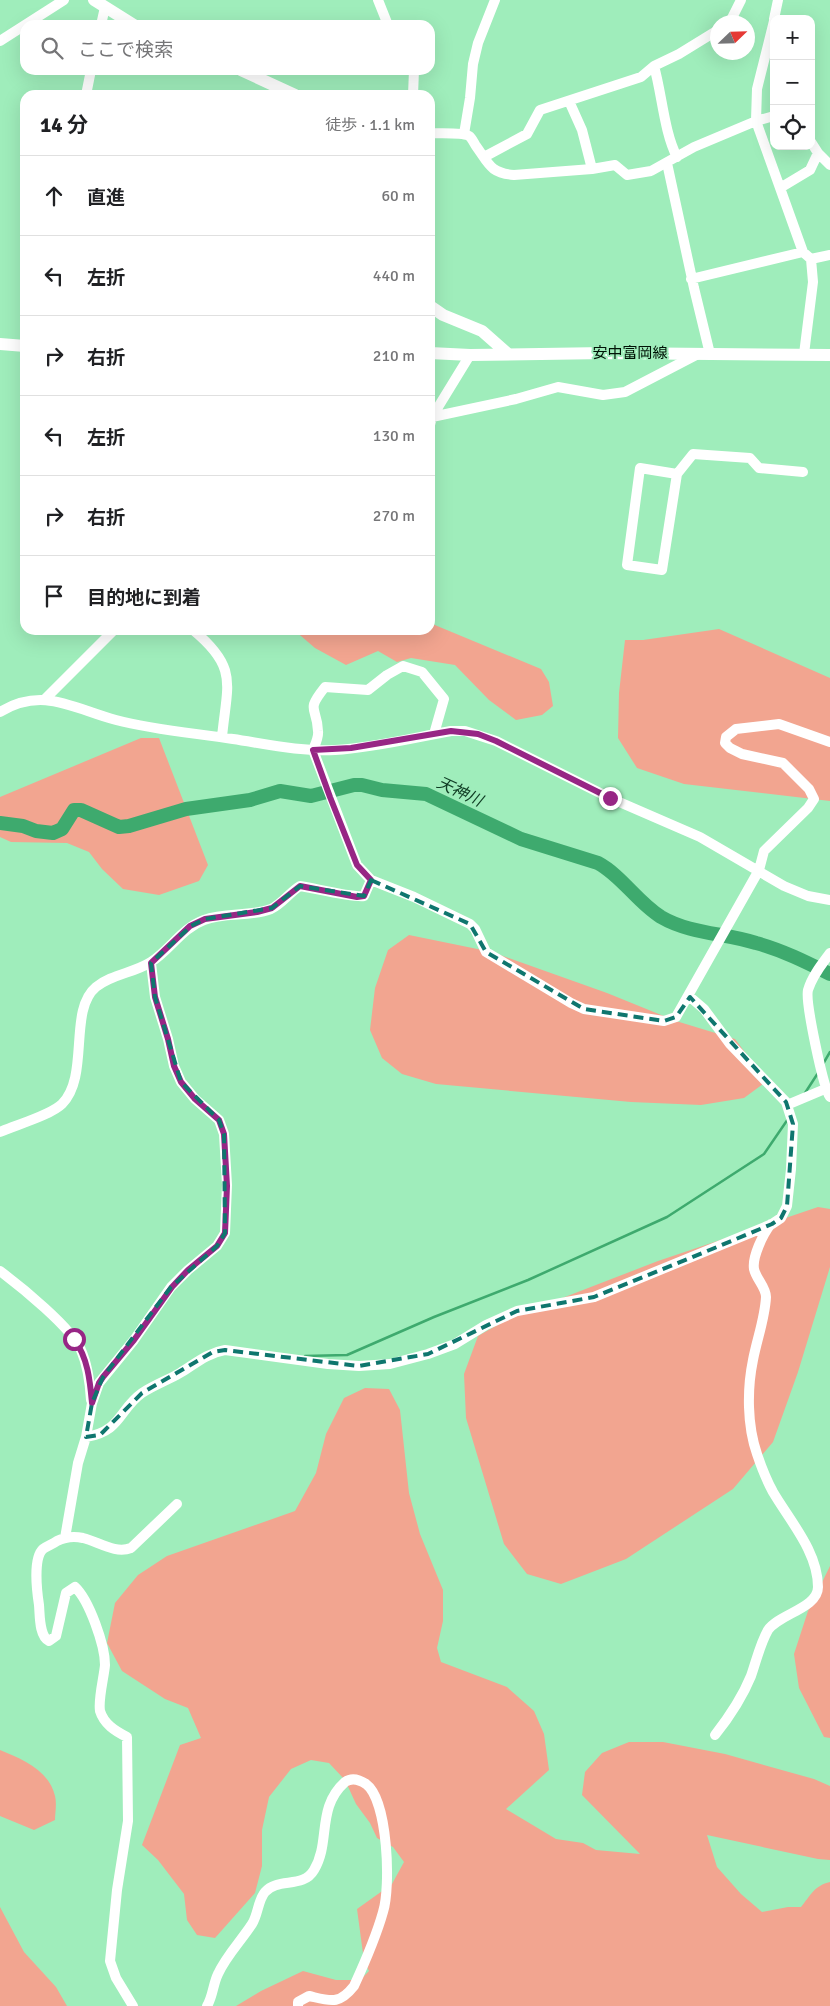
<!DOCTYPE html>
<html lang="ja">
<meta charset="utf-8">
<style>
:root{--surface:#fff;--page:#f6f6f6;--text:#202124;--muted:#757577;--line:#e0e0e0}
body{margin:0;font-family:Signika,"Noto Sans JP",sans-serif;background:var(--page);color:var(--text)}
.controls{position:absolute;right:15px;top:15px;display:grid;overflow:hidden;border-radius:10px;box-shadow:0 5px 20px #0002}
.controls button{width:45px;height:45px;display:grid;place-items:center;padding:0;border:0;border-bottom:1px solid var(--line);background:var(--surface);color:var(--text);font:25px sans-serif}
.compass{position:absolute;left:710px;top:15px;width:45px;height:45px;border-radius:50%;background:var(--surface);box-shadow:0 5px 20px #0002;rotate:67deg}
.stop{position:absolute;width:15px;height:15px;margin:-11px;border:4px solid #972685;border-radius:50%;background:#fff}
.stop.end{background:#972685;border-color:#fff;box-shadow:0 1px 5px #0008}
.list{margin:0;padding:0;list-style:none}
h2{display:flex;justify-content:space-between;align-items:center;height:65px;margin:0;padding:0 20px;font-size:21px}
h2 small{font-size:16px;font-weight:400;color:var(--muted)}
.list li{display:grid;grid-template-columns:32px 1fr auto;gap:15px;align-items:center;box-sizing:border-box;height:80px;padding:0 20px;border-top:1px solid var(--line)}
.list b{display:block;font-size:19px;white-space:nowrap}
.list em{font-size:16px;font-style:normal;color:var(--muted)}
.icon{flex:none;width:28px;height:28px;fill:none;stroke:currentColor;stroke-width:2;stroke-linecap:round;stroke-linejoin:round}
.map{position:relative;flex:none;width:830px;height:2006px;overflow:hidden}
.search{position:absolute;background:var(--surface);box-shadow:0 5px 20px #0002;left:20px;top:20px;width:415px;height:55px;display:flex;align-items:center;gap:12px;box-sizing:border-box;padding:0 18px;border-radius:15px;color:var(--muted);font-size:19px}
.panel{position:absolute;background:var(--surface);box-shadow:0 5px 20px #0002;left:20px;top:90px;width:415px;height:545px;border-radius:15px}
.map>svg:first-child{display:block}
.green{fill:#f2a590}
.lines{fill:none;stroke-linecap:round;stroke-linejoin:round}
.stream{stroke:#3eaa6e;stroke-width:2.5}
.river{stroke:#3eaa6e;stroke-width:14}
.minor{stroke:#fff;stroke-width:10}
.major{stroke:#fff;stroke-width:12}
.route{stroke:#972685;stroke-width:6}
.marked{fill:none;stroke:#0f766e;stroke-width:4;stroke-dasharray:10 6;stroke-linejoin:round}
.labels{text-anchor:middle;stroke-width:4;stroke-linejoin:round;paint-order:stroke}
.street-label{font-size:15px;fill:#001306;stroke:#9fedbb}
.water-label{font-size:16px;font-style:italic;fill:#0f3c23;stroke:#9fedbb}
</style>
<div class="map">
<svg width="830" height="2006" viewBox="0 0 830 2006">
<rect width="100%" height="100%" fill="#9fedbb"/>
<!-- green -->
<path class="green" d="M430,623l111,46 8,13 4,24 -11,9 -26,5 -27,-20 -34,-35 -44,-7 -14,4 -19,-11 -32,14 -31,-17 -21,-18h136z
M719,629l111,49v123l-146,-17 -47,-16 -19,-30 1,-45 6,-53h18z
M141,738h18l49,127 -9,16 -40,14 -36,-6 -21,-20 -13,-17 -22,-9 -56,-1 -11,-5v-40z
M409,935l83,17 115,41 69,28 59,18 18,24 10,21 -19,14 -43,7 -70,-3 -195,-18 -34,-10 -20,-16 -12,-28 5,-42 13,-38z
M818,1207l12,2v58l-32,105 -25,70 -40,47 -107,70 -65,25 -34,-10 -23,-30 -38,-126 -2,-44 14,-38 30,-17 150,-58z
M365,1388l24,1 11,21 9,83 11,41 23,56v31l-6,27 4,14 66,25 27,24 10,23 5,36 -43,39 50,30 27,4 13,7 44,4 -58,-59 3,-23 17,-19 27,-11h34l62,12 89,25 16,7v74l-12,-1 -111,-24 10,32 24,27 21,18 26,-5h13c9,-11 14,-22 29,-25v124h-594l25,-15 42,-20 33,9h24l9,-9 -5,-10 -7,-52 35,-25 12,-22 -11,-15 -16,-9 -7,-15 -14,-19 -11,-24 -16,-17 -18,-3 -20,9 -22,28 -7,33v36l-7,27 -40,45 -18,-3 -10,-15 -3,-26 -26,-34 -16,-15 38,-100 21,-7 -13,-30 -23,-9 -43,-28 -15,-28 8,-40 23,-28 29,-19 128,-45 21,-38 10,-39 18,-36z
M830,1566v172l-6,-1 -25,-49 -5,-34 14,-43z
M0,1750c22,9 49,20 55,46 2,8 0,17 0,24l-21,10 -34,-14z
M0,1907l24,45 32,35 11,19h-67z"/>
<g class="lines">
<!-- stream -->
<path class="stream" d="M823,1064l7,-12
M805,1093l13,-20
M305,1356l42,-1 87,-38 94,-37 139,-63 97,-63 24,-35"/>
<!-- river -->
<path class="river" d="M0,823l23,3 13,5 17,2 9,-4 12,-19h7l38,17 10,-1 57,-17 64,-9 30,-9 31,5 43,-11h8l20,5 44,4 95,45 77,24c24,13 39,39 63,54 29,17 64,16 95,26 26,7 50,19 74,31"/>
<!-- minor -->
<path class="minor" d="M378,0l10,25
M774,19l4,-19
M774,21l-17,68 -1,32 47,131 8,7 2,23 -9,72
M730,22l11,-22
M101,25l4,-18
M0,41l64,-41
M86,95l5,-25
M413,95l1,-25
M569,101l13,29 10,39
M430,133c9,1 32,-1 39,3 3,2 5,7 7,10 13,18 14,27 38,29l78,-6 23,-4 12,10 24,-4 43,-24 62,-26 18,-5
M464,134l6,-36 3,-34 5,-21 17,-43
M811,142l7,11 12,12
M484,157l43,-23 13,-24 101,-33 13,-11
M677,157c-13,-25 -15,-63 -23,-91l25,-12 39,-24
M667,163l27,125 16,66
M780,188l30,-18 8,-17
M811,259l19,-4
M691,279l112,-27
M432,417l84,-18 42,-12 45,8 22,-3 73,-38
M430,425l2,-8 38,-62
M677,474l-37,-6 -13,97 35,5 15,-96 16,-20 57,4 9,10 44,4
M193,630c46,38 34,54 29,107
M45,699l69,-69
M0,712c43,-26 74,-3 116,8 38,10 78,13 117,19 33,5 68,13 102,11 37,-2 78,-12 116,-19h14l31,10 114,57 90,39 84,49 24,10 22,4
M434,734l10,-35 -22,-27 -19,-6 -16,9 -19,15 -43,-3c-20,25 -8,19 -7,44 1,6 -3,14 -5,19l44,115 14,15 43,17 56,27 5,5 11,23 85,51 13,6 80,12 12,-4 83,-147 5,-19 44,-43 6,-9 -5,-10 -26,-26 -41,-9 -12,-6 -5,-5 1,-6 10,-8 43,-5 51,18
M830,953c-8,11 -18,23 -22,37 -3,11 15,97 22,107
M787,1105l38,-16
M0,1132c16,-7 51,-17 62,-28 28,-28 6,-94 34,-117 16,-13 38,-14 55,-25 19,-12 31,-34 53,-42 21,-8 46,-3 67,-11 11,-5 19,-17 29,-23 14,2 53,12 64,10l7,-16
M0,1271c20,15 72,57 81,79 7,16 9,33 10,50
M86,1437c35,-5 33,-28 56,-44 12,-8 26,-13 38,-20 15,-9 27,-20 45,-23l103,14 31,2 31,-2 38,-10 27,-10 31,-19 31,-14 77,-14 178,-73 9,-6 6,-12 4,-37 2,-45 -7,-22 -56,-58 -26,-35 -14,-12
M65,1538l13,-75 8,-26 6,-34 7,-20 35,-43 37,-53 17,-17 29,-24 8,-13 2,-48 -3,-51 -5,-14 -24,-21 -14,-17 -7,-16 -6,-27 -13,-42 -4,-34
M715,1735c15,-19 27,-37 36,-59 5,-14 9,-32 17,-46 11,-16 50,-22 50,-43 0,-35 -28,-66 -45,-95 -6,-11 -12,-26 -16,-38 -10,-29 -10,-65 -4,-94 4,-21 12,-42 13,-63 0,-10 -10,-18 -12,-28 -2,-12 9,-35 17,-45
M133,2006l-17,-28 -6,-17 7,-71 11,-69 -1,-84c-12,-6 -23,-13 -27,-26 -2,-12 4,-34 5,-46 0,-20 -16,-65 -30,-78l-9,6 -10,43 -7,5c-10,-5 -9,-25 -10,-36 -2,-13 -6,-47 4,-56 4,-3 10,-5 14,-8 8,-4 17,-5 26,-3 16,4 32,16 48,10l46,-44
M207,2006c6,-10 6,-22 11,-32 8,-18 23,-33 34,-50 6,-9 6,-24 13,-32 13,-15 38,-3 49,-22 17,-28 2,-62 31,-88 7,-5 15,-2 21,2 22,16 25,103 17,128 -7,25 -18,50 -29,74 -15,19 -23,15 -45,10l-11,6v4"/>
<!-- major -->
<path class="major" d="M94,0l40,25
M241,70l54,25
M430,306l13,9 39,16 25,22
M0,344l25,2
M430,353l40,2 136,-2 224,2"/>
</g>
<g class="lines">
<!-- route -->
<path class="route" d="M74,1339c14,19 16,42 18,64l7,-20 4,-6 31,-37 38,-53 16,-17 29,-24 8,-13 2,-47 -3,-52 -5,-14 -24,-21 -14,-17 -7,-16 -6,-27 -13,-42 -4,-34 39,-37 15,-7 52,-7 15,-4 28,-22 57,11 7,-1 7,-16 -14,-15 -27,-68 -17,-47 38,-2 100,-17 27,3 18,7 114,57"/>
</g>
<!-- marked area -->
<path class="marked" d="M371,880l99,44 16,28 98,57 80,12 12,-4 14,-20 96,105 7,22 -6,82 -6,12 -9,6 -55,23 -123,50 -77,14 -89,43 -69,12 -134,-16 -12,2 -71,41 -42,42 -14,2 6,-34 11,-26 68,-90 46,-41 8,-13 -1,-99 -5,-14 -38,-38 -26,-85 -4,-34 40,-37 14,-7 67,-11 28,-22 64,10z"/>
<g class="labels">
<!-- street labels -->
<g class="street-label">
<text x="630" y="358">安中富岡線</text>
</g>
<!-- water labels -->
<g class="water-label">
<text transform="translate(460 791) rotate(25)" y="6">天神川</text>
</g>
</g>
</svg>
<div class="controls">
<button>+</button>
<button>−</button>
<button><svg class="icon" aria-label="locate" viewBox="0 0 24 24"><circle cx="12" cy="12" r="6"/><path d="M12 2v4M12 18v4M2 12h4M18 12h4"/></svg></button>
</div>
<svg class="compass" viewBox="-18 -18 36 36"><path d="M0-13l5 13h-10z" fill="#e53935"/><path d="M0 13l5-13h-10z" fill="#757577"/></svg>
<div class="stop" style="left:74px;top:1339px"></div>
<div class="stop end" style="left:610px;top:798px"></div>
<div class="search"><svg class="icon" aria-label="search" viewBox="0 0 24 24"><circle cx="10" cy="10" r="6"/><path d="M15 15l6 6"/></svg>ここで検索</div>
<section class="panel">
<h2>14 分<small>徒歩 · 1.1 km</small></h2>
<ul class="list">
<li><svg class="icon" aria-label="ahead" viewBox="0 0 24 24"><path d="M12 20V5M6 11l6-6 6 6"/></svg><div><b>直進</b></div><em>60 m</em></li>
<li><svg class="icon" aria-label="left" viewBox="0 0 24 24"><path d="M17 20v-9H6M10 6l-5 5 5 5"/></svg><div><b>左折</b></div><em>440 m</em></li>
<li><svg class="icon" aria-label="right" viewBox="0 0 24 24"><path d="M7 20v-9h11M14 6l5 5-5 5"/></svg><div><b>右折</b></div><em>210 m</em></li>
<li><svg class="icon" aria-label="left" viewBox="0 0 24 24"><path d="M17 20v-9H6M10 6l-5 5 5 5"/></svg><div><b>左折</b></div><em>130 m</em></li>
<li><svg class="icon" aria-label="right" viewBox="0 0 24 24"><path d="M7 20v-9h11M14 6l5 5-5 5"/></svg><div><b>右折</b></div><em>270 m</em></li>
<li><svg class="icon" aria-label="arrive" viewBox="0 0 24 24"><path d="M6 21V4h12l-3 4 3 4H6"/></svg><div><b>目的地に到着</b></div></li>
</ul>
</section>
</div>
